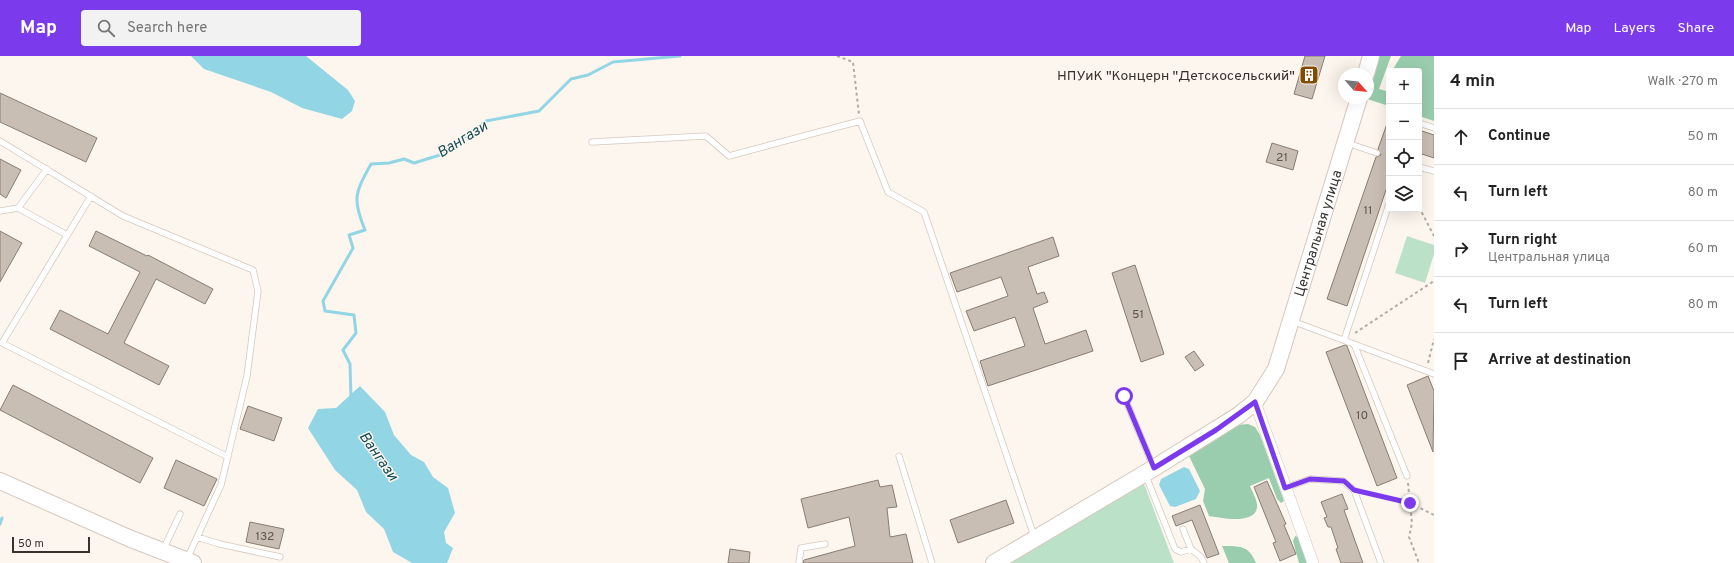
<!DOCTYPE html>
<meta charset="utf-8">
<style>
:root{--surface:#fff;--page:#f2f2f2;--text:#222;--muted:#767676;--line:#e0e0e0;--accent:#7c3aed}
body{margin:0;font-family:Overpass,sans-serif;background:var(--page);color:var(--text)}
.controls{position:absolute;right:12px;top:12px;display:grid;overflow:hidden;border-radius:4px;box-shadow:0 4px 16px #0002}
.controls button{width:36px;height:36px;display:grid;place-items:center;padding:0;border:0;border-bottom:1px solid var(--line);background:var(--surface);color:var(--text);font:20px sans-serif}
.compass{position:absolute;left:1338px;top:12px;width:36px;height:36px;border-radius:50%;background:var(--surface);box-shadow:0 4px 16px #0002;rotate:117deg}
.scale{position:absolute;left:12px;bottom:10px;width:78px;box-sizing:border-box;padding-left:4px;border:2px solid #37322e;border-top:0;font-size:11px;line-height:14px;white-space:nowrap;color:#37322e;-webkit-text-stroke:3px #fdf6ef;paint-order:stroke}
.stop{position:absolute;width:12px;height:12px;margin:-9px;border:3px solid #7c3aed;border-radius:50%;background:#fff}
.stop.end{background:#7c3aed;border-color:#fff;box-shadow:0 1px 4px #0008}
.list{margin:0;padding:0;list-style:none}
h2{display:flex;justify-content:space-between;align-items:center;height:52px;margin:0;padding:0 16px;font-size:17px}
h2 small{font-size:13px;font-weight:400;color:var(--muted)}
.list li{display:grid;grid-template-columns:26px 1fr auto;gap:12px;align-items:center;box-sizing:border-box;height:56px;padding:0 16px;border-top:1px solid var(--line)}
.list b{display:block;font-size:15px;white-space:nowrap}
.list p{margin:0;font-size:13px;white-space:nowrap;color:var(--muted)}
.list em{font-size:13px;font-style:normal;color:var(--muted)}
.icon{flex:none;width:22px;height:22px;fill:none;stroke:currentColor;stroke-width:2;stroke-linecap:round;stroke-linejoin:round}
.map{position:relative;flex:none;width:1434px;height:507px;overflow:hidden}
header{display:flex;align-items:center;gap:24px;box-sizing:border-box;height:56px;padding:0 20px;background:var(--accent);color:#fff}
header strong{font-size:19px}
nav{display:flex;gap:22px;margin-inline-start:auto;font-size:14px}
.search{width:280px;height:36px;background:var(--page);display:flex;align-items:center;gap:10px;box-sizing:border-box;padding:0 14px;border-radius:4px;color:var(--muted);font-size:15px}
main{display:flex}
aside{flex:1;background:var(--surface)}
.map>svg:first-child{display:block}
.green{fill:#bce1c9}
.forest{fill:#99cdad}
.water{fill:#92d5e5}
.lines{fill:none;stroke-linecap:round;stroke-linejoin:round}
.stream{stroke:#92d5e5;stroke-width:3}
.building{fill:#c9beb3;stroke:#887d73}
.lane-casing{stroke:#d4c8bd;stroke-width:7}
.street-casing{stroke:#d4c8bd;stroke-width:12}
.secondary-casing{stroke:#d4c8bd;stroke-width:18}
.path{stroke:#b2aca6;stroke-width:2;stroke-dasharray:3 3;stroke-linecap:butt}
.lane{stroke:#fff;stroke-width:5.5}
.street{stroke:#fff;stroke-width:11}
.secondary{stroke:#fff;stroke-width:16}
.route{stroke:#7c3aed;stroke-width:5}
.labels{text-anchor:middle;stroke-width:3;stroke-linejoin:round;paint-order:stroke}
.number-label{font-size:12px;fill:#5c554f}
.poi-label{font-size:14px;fill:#37322e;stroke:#fdf6ef;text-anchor:end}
.street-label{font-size:14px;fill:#37322e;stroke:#fdf6ef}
.water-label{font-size:15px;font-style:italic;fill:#104b57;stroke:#fdf6ef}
</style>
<header>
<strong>Map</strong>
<div class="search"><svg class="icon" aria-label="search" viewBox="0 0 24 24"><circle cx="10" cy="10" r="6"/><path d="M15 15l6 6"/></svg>Search here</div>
<nav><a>Map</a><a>Layers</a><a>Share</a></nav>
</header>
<main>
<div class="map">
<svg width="1434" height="507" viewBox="0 0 1434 507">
<rect width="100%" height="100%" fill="#fdf6ef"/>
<!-- green -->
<path class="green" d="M1407,180l27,9v9l-9,29 -30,-10z
M1143,425l31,82h-170z"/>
<!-- forest -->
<path class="forest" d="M1380,0h11l-12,33 7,2 3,-11v26l-22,-7z
M1401,0h33v65l-15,-5v-45h-27z
M1248,368l7,3 5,8 24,66 -3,2 -4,-4 -8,-21 -19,8c2,5 6,12 7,18 2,22 -36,14 -48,12l-6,-15 2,-12 -16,-33 48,-31z
M1295,480l3,1 9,26h-8l-6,-22z
M1222,490c17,0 27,-1 34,17h-27z"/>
<!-- water -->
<path class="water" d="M191,0h115l42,34 7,11 -3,10 -10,8 -40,-11 -31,-16 -67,-23z
M360,330l25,26 9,23 17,20 13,7 9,15 15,11 7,25 -11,19 2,11 7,5 -6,15h-35l-19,-11 -9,-23 -18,-17 -9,-22 -22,-20 -27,-42 10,-19 18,-1z
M1184,411l5,2 11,22 -4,8 -21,8 -5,-1 -11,-21 2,-6z"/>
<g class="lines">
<!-- stream -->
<path class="stream" d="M351,342l-1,-34 -7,-14 13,-17 -2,-18 -29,-4 -2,-10 30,-53 -4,-13 16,-5c-13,-31 -10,-37 6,-66l18,-1 15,-4 10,4 26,-8 46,-34 53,-10 32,-32 17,-4 25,-13 67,-6
M0,468l2,-6"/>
</g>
<!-- building -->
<path class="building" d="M1305,0h20l-13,43 -18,-5z
M0,37l97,45 -11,24 -86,-40z
M1388,65l1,1v59l-42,125 -20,-7 49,-142 5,-2 -3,-6z
M1419,74l15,5v23l-15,-5z
M1272,87l26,8 -5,19 -27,-8z
M0,103l21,11 -15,28 -6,-4z
M0,175l22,12 -22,39z
M96,175l51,25 1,-1 65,34 -8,15 -49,-25 -32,64 45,23 -10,19 -109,-56 10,-19 48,24 32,-62 -51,-26z
M1053,181l6,19 -31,11 9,27 7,-2 4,10 -15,6 12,36 41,-14 7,21 -105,35 -8,-25 45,-15 -10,-29 -41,14 -8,-20 42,-15 -7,-19 -44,15 -7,-19z
M1135,209l29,89 -23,8 -29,-89z
M1345,289l2,1 50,132 -20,8 -51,-134z
M1194,295l10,14 -9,6 -10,-14z
M1428,320l6,15 -1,61 -26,-67z
M13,329l140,73 -13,25 -140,-73z
M248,350l34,12 -8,23 -34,-12z
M176,404l41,19 -13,27 -40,-18z
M878,424l2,7 12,-2 5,22 -10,1 3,29 16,-3 7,29h-110l1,-3 51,-14 -6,-29 -41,11 -7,-29z
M1267,425l19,43 -2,1 12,29 -16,7 -7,-18 3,-1 -22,-55z
M1342,438l6,15 -4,1 19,53h-22l-5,-14 2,-1 -7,-21h-3l-4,-9 3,-1 -6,-15z
M1006,444l8,23 -56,20 -8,-23z
M1200,449l19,49 -12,4 -15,-38 -16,6 -4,-10z
M250,466l34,7 -5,20 -33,-7z
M730,493l20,3 -1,11h-21z"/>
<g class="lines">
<!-- lane casing -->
<g class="lane-casing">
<path id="lane" d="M1419,67l15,5
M0,85l123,75 130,54 5,21 -11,85 -26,109 -34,74
M592,86l114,-6 23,20 131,-35 28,71 36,20 110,324
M1347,87l30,10
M1419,111l15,4
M91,140l-89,147 226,114
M18,152l29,-39
M0,155l18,-3 49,27
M1292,265l142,53
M1344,284l45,-136
M1354,288l53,132
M1124,340l29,70
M899,400l33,107
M1146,420l29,73 6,3 10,-3
M1285,432l25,-9 33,2 11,9 27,73
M1183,473l8,20 10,8 3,6
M197,481l23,7 60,13
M163,494l17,-36
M799,507l2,-15 24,-4"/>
</g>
<!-- street casing -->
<g class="street-casing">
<path id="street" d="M1255,346l58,161"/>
</g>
<!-- secondary casing -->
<g class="secondary-casing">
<g id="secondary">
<path d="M1366,18l5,-18"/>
<path d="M0,425l131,58 62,24"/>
<path id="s1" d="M994,507l160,-95 85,-53 16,-13 21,-33 83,-271"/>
</g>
</g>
<!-- path -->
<path class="path" d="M837,0l16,6 6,53
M1419,151l15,29
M1355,277l79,-52
M1428,307l6,-24
M1408,427l4,40 -3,14 10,26
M1363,436l47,11 24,12"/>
<!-- lane -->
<use href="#lane" class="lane"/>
<!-- street -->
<use href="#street" class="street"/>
<!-- secondary -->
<use href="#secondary" class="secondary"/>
</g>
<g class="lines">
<!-- route -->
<path class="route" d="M1124,340l30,72 62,-38 39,-28 30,86 25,-9 34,2 10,9 56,13"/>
</g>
<!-- icons -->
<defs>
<g id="building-square" transform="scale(1)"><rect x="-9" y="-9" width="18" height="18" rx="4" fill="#844a00" stroke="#fdf6ef"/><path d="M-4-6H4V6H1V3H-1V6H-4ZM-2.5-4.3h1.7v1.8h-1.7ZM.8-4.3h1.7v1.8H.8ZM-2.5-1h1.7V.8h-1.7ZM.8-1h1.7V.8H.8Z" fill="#fff"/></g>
</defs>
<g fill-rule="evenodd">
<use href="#building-square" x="1309" y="19"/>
</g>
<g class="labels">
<!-- number labels -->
<g class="number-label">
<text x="1282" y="105">21</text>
<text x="1368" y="158">11</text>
<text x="1138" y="262">51</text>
<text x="1362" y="363">10</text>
<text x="265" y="484">132</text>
</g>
<!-- poi labels -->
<g class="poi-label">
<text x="1295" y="24">НПУиК "Концерн "Детскосельский"</text>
</g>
<!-- street labels -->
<g class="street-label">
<text dy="5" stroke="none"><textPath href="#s1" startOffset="488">Центральная улица</textPath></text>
</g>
<!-- water labels -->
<g class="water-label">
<text transform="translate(462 83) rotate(-32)" y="5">Вангази</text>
<text transform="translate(379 400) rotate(55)" y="5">Вангази</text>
</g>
</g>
</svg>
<div class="controls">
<button>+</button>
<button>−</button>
<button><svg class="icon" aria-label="locate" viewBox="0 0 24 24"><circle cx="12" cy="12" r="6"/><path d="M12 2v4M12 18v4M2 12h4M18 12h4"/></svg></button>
<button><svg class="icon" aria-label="layers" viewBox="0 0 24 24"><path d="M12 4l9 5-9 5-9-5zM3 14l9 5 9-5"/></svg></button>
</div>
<svg class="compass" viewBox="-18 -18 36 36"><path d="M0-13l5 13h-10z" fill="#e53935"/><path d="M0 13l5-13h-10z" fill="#767676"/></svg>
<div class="scale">50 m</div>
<div class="stop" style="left:1124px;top:340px"></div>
<div class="stop end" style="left:1410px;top:447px"></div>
</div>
<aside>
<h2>4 min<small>Walk · 270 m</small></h2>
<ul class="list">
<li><svg class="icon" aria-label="ahead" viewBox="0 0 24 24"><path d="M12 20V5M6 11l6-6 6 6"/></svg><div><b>Continue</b></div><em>50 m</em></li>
<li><svg class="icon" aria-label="left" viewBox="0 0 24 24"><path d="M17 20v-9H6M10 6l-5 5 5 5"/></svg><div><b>Turn left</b></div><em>80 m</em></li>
<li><svg class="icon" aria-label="right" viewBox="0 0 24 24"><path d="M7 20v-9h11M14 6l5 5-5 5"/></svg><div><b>Turn right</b><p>Центральная улица</p></div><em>60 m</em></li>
<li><svg class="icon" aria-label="left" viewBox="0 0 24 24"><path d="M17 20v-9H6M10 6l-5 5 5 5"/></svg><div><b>Turn left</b></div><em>80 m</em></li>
<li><svg class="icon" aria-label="arrive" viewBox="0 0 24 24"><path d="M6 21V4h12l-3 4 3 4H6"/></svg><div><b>Arrive at destination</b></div></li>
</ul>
</aside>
</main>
